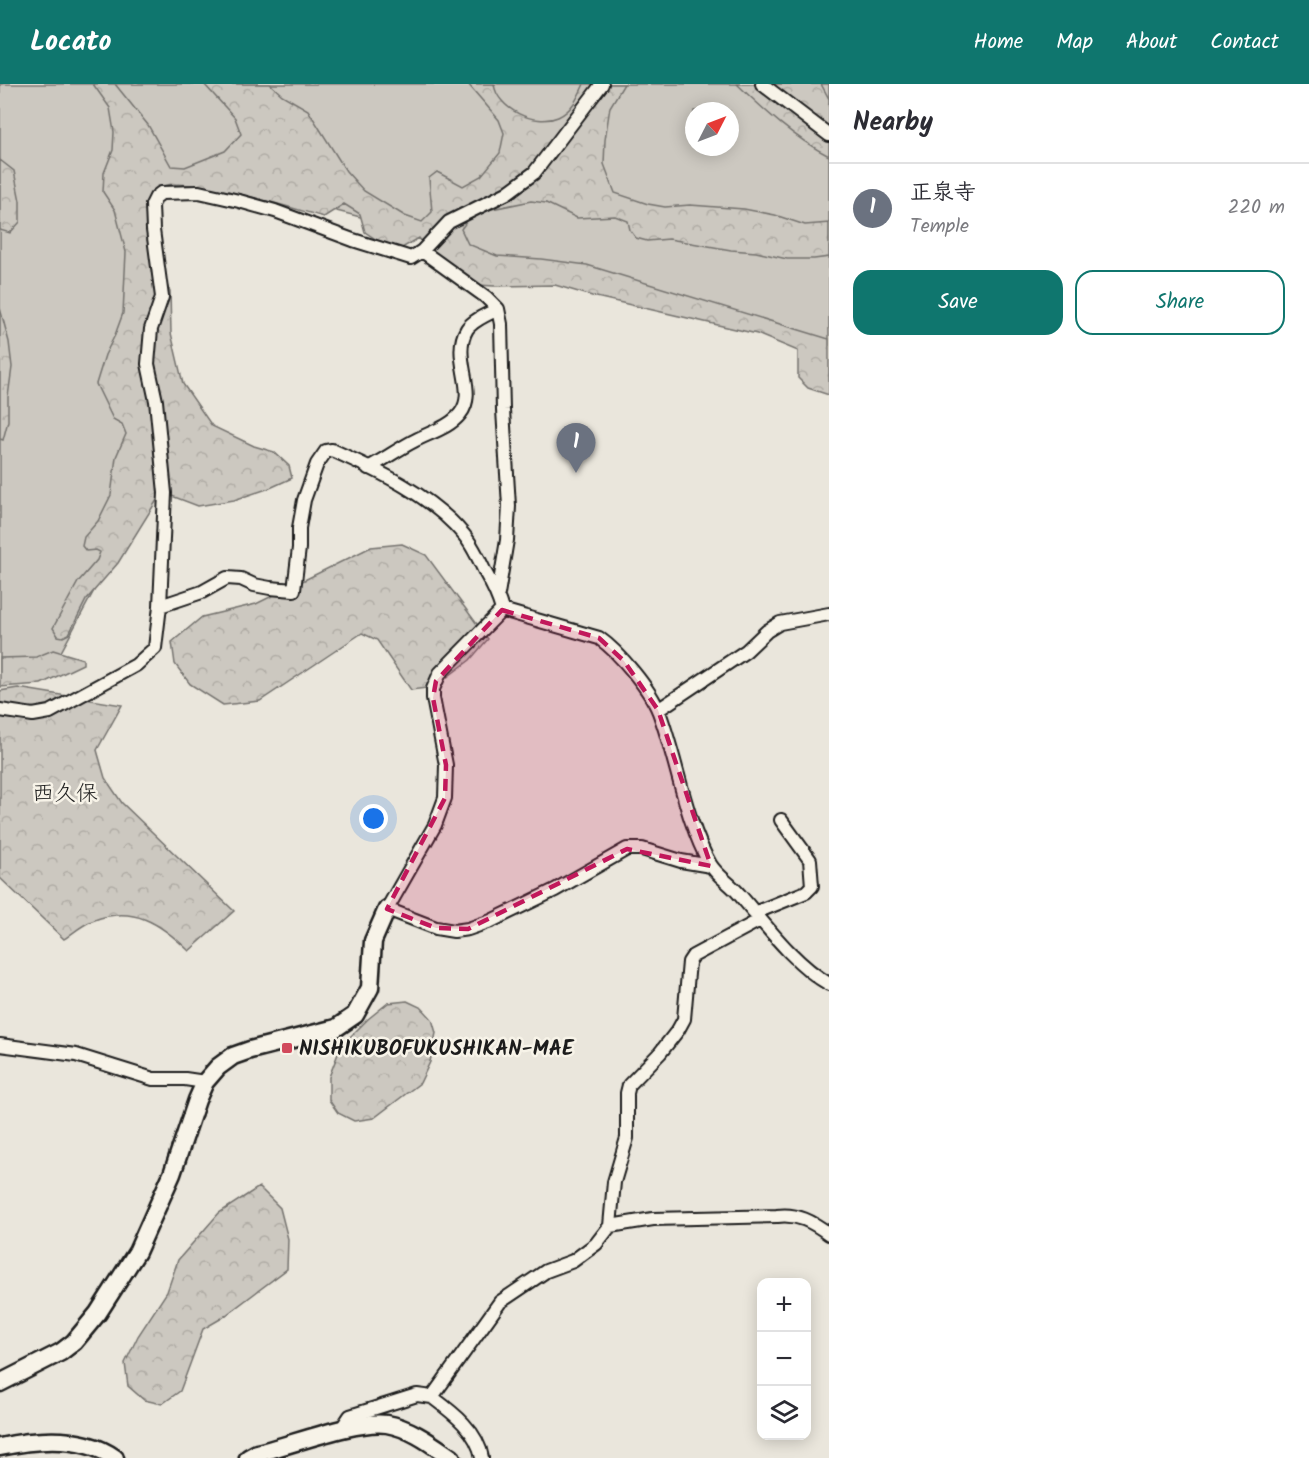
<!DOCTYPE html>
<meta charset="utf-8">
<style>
:root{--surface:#fff;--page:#f7f7f7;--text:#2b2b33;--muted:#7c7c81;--line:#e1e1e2;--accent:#0f766e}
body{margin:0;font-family:Kalam,"Klee One",sans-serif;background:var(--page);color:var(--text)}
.controls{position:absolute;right:18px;bottom:18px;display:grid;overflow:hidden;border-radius:12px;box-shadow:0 3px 15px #0003}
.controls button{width:54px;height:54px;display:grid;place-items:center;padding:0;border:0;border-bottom:2px solid var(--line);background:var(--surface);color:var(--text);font:30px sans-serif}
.compass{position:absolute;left:685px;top:18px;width:54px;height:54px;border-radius:50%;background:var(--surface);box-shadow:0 3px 15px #0003;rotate:48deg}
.you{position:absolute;left:374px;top:735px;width:21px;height:21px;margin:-15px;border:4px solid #fff;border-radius:50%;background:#1a73e8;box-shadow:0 0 0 9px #1a73e833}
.badge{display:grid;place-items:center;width:39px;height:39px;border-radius:50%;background:var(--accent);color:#fff;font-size:20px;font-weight:700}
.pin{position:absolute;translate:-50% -50px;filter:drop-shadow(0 2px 3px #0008)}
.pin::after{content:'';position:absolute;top:32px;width:21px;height:18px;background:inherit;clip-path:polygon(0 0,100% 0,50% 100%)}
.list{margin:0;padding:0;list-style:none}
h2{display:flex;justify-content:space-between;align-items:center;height:78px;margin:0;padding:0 24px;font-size:26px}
h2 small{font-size:20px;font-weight:400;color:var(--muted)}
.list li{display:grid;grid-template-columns:39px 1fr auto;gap:18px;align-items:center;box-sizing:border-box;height:90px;padding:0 24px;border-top:2px solid var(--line)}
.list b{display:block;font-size:22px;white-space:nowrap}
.list p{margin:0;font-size:20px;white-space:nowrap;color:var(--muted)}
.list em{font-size:20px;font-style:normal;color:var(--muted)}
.actions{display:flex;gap:12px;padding:18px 24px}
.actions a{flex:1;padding:14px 0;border:2px solid var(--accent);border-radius:18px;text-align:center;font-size:21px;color:var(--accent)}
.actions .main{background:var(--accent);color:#fff}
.icon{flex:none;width:33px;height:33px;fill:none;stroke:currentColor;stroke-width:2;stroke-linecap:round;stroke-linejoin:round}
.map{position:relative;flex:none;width:829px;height:1374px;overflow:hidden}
header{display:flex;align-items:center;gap:36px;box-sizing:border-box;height:84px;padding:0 30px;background:var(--accent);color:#fff}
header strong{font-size:28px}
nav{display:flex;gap:33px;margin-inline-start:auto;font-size:21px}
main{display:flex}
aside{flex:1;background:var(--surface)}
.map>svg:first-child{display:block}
.grass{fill:#ccc8c0;stroke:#74726e;stroke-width:1.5;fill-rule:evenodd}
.forest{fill:url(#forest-crowns);stroke:#74726e;stroke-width:1.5}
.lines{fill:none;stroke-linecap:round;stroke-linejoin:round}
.minor-casing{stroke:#1c1c1c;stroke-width:16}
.tertiary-casing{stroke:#1c1c1c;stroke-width:21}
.minor{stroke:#f7f3e8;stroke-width:12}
.tertiary{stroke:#f7f3e8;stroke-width:16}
.marked{fill:#c2185b;fill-opacity:0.2;stroke:#c2185b;stroke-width:4.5;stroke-dasharray:12 8;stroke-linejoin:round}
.poi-dot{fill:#d1495b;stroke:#f7f3e8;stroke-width:2}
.labels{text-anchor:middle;stroke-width:5;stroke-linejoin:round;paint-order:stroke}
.poi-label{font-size:21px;font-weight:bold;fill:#1c1c1c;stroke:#f7f3e8;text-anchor:start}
.neighbourhood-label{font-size:22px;fill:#1c1c1c;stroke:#f7f3e8}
</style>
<header>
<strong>Locato</strong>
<nav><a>Home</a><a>Map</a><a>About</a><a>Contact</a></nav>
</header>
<main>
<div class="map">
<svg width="829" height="1374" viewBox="0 0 829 1374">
<defs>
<pattern id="forest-crowns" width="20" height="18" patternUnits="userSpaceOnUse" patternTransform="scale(1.5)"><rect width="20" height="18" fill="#ccc8c0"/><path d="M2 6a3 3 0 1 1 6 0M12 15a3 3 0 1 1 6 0" fill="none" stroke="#afaba4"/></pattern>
</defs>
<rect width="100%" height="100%" fill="#eae6dc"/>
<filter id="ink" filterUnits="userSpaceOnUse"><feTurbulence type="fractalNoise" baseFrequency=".0167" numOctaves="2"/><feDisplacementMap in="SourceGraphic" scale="12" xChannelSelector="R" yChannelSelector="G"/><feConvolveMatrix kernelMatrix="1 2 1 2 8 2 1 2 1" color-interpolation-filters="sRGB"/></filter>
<g filter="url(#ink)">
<!-- grass -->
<path class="grass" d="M0,0h829v261l-322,-85 -67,-23 -279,-70 -20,37 11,279 -97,180 -55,9zM694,27h36v36h-36z"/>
<!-- forest -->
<path class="forest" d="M93,0h22l33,41 23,41 14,1 40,-16 16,-17 -6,-16 -31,-34h66l12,11 26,15 38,61 18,20 41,25 17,6 10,-10 -3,-34 8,-6 26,14 18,-10 19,-23 4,-20 -5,-13 -31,-36h26c3,25 41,43 64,33 14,-6 20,-20 26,-33h40l-14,23 -5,33 -1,24 11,29 33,11 17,3 25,-2 54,4 31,6 30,10 24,-2v34l-15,2h-27l-31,-7 -25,-2 -62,-11 -22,2 -11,-3 -6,-8 -2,-9 -13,-5 -38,2 -31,-15 -15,-2 -44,9 -17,7 -9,12 7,15 29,12 44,3 46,6 242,74v56l-21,-7 -10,-10v-27l-41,-17 -165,-38 -37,-11 -61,1 -16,-1 -49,-34 -10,-13 -17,10 -19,-4 -18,-12 -5,-18 -16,-10 -20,13c-30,-8 -134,-41 -159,-31 -4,2 -8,7 -11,9l3,72 13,24 1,42 12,51 29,42 42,20 20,6 15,14 3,12 -22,10 -36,12 -36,6 -26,-10 -15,4 -39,63 -32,37 -17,34 -6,3 -5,-1 -5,-8 25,-46 19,-22 3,-8 -4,-2 -10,1 -4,-5 2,-9 14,-16 13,-26 5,-38 10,-23 -4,-10 -9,-5 -17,-35 9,-29 10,-20 8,-22 3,-61 -11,-42 -12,-18 1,-19 9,-23 1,-18 -4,-24z
M737,0h84l8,15v57c-35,-18 -64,-45 -92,-72z
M0,76l14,11 6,30v21l-10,11 -10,-3z
M0,224l9,34 3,25 -4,30v24l-5,19 -3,-1z
M402,460l24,11 62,84 -18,21 -36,27 -23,3 -34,-50 -15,-7 -102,68 -37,4 -33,-21 -15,-20 -3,-22 30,-25 54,-13 115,-57z
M53,566l30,9v5l-42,20 -41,3v-29l36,-1z
M18,604l104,17 -25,45 8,28 17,25 112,108 -45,40c-28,-27 -56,-47 -97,-30 -10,4 -19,12 -28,18l-64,-61v-187z
M407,917l15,7 10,11 4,14 -6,29 -10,21 -46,35 -20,3 -16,-8 -9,-13v-23l12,-31 27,-27 20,-16z
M259,1103l21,21 8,31 -1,30 -65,49 -19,11 -23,62 -18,13 -18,-4 -16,-14 -3,-23 13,-27 29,-44 11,-32 41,-47z"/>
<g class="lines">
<!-- minor casing -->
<g class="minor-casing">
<path id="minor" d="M762,0l67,51
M368,384c15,-8 29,-18 44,-26 16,-9 37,-14 48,-28 19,-23 -10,-57 7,-85 6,-9 21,-15 31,-20l-12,-12 -64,-46
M498,510l9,-54 2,-34 -6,-96 -2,-86 -3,-15
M160,522l42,-14 25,-14 14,1 13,6 16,3 24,2 5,-42v-20l5,-28 13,-36 9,-13 6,-1c47,21 99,45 132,85 9,11 15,24 21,37 7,12 13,23 17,38
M0,626l33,5 17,-3 86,-47 19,-17 5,-42 5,-113 -9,-92 -8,-37 3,-35 11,-32 -9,-67 -1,-25 4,-8 5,-4 38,-1 40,9 36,10 78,29 58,18 11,-7 27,-29 58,-29 27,-20 68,-89
M658,626l88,-59 21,-20 13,-8 49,-9
M711,782l-30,-5 -39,-12h-15l-72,41 -64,31 -23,8 -14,2 -18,-3 -49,-19 48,-84 10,-27 1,-33 -13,-67v-9l7,-16 62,-63 97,28c20,14 51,51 60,74 18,48 26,108 51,152 7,12 20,19 29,30 25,29 56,71 90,90
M754,829l52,-21 6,-6 -2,-26 -29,-40
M0,961l76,10 77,24h32l20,3
M610,1142l43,-7 124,-3c20,-3 36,6 52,18
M432,1313c20,15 46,34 50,61
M340,1347l10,-15 67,-21 15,2 68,-95 46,-31 27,-10 23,-17 14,-18 4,-44 13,-44v-45l2,-8 31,-32 18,-23 6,-11 5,-57 4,-6 67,-36"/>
</g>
<!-- tertiary casing -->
<g class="tertiary-casing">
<path id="tertiary" d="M0,1299l61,-31 13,-10 24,-29 39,-61 35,-78 25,-74 8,-18 13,-15 15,-11 17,-6 86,-22 19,-13 15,-27 3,-47 14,-32
M0,1363c37,-8 83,-12 115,11
M248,1374l9,-5c32,-7 100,-34 130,-29 24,4 46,21 65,34"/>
</g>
<!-- minor -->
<use href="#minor" class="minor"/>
<!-- tertiary -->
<use href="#tertiary" class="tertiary"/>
</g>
</g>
<!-- marked area -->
<path class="marked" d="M502,526l97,28 25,23 34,49 53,156 -84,-17 -159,80 -32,-1 -49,-19 58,-111 1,-33 -13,-67 3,-17z"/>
<!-- markers -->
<rect class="poi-dot" x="281" y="958" width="12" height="12" rx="3"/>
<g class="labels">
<!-- poi labels -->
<g class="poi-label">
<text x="299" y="971">NISHIKUBOFUKUSHIKAN-MAE</text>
</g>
<!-- neighbourhood labels -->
<g class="neighbourhood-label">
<text x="65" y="716">西久保</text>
</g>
</g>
</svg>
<div class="controls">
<button>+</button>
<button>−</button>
<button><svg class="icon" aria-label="layers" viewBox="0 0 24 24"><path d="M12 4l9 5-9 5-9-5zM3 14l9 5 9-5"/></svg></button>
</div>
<svg class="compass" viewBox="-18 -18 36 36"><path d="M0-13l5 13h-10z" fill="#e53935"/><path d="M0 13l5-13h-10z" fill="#7c7c81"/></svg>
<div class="you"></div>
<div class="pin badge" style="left:576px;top:389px;background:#6b7280">1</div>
</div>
<aside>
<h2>Nearby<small></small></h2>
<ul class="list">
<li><span class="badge" style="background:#6b7280">1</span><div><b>正泉寺</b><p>Temple</p></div><em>220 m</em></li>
</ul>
<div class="actions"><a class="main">Save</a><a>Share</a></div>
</aside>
</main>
